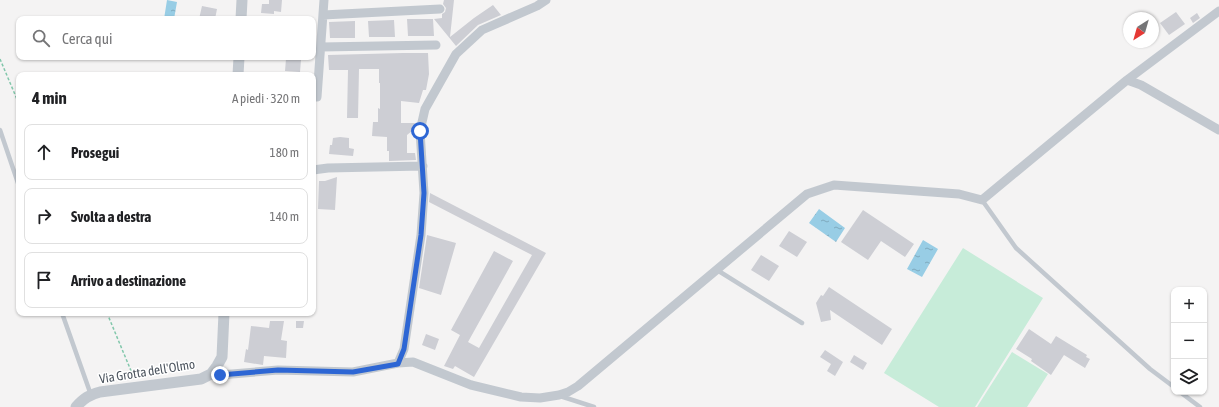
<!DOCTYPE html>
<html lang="it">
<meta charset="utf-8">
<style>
:root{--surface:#fff;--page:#f6f6f6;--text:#202124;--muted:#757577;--line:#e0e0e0}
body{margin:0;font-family:"Asap Condensed",sans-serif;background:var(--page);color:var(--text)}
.controls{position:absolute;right:12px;bottom:12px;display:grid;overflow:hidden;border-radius:8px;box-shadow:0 1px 3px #0004}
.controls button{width:36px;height:36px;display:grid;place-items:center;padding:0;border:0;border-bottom:1px solid var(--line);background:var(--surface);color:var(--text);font:20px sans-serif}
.compass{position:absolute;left:1123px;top:12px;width:36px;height:36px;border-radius:50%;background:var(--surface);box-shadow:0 1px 3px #0004;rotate:217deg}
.stop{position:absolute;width:12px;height:12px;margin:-9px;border:3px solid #2d66d4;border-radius:50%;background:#fff}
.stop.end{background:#2d66d4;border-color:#fff;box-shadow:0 1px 4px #0008}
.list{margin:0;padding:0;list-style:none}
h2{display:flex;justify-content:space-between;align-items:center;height:52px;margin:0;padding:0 16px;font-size:17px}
h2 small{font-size:13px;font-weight:400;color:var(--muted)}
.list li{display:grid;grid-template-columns:26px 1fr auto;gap:12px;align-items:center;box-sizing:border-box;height:56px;margin:0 8px 8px;padding:0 8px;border:1px solid var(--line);border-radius:8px}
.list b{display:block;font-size:15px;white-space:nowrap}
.list em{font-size:13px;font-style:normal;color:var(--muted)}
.icon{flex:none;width:22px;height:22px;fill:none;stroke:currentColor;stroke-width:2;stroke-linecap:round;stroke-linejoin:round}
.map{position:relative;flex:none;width:1219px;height:407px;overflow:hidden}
.search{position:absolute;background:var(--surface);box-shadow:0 1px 3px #0004;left:16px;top:16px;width:300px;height:44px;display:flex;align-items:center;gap:10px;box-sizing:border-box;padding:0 14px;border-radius:8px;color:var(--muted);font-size:15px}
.panel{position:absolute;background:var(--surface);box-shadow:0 1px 3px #0004;left:16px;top:72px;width:300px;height:244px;border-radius:8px}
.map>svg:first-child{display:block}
.park{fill:#c7ecd9}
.water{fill:url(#water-ripples)}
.building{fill:#cdced4}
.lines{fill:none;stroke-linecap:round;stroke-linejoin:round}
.path{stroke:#82c7ab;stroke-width:1.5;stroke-dasharray:3 2;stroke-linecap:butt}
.service{stroke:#c2c8cf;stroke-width:4.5}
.minor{stroke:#c2c8cf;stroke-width:9}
.tertiary{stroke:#c2c8cf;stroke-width:11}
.route{stroke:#2d66d4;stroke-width:5}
.labels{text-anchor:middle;stroke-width:3;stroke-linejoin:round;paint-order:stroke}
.street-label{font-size:13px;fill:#4c545e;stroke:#fff}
</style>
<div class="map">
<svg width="1219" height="407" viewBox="0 0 1219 407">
<defs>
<pattern id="water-ripples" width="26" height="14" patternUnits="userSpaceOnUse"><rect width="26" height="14" fill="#98cde5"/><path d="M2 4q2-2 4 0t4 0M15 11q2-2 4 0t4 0" fill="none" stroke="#7ea9bd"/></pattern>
</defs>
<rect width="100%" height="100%" fill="#f4f3f3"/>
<!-- park -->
<path class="park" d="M963,248l80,50 -68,109h-36l-55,-34z
M1012,352l36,22 -21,33h-50z"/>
<!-- water -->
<path class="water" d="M167,0l10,2 -3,17h-10z
M819,209l26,19 -9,14 -27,-19z
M923,240l15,9 -16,28 -15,-8z"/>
<!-- building -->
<path class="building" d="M269,0h13l-1,12 -7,-1v3l-13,-1 1,-9h7z
M444,0h10l-4,37 24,-19 19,-13 8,10 -23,10 -22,21 -22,-27 8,-1v-4l3,-2 1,-4 -3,-4z
M202,6l15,3 -2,10h-16z
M1176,12l9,12 -16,11 -9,-12z
M1197,13l3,5 -7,5 -3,-5z
M407,19h26l1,17h-26z
M394,20l1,17h-26l-1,-16z
M355,21v17h-25l-1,-16z
M403,53h25l1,21 -3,16h-3l-4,13 -18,-2v22h15l-2,8h-2l-5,4v18h8l1,7 -27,1v-10h-2v-14l-15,-1 1,-14h5v-14l2,1v-26h-1v-14h-20l-1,49h-11l1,-48h-19l-1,-15z
M286,59l15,1 -1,12 -15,-1z
M340,137l9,1v10l5,1 -1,7 -24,-2 1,-9h2l1,-7z
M337,177l-2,33 -17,-1 1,-28h6z
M430,193l116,60 -72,124 -19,-11 -2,3 -9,-3 16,-31 -9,-5 43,-79 19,10 -45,81 11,6 53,-93 -103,-53z
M863,210l51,34 -9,13 -24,-16 -13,19 -27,-18z
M789,231l18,11 -10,15 -18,-11z
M427,235l29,8 -15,52 -22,-7z
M761,255l18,11 -10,15 -18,-11z
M829,287l63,42 -10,16 -52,-35 1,10 -10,2 -5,-19 5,-8 2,1z
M270,321h14l-3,19 6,1 -1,17 -22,-2 -1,9 -19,-3 2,-13 2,1 3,-24 18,2z
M296,321h8l-1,7h-7z
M1029,329l22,15 5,-8 31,19 -1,2 4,2 -5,9 -21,-13 -13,20 -20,-14 1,-2 -16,-10z
M426,334l13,5 -4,11 -13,-5z
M825,350l18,12 -8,14 -8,-5 4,-7 -11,-7z
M854,355l13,8 -4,7 -13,-8z"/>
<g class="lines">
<!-- path -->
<path class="path" d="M0,59l19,45
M107,313l27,65"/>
<!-- service -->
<path class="service" d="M0,130l19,56
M982,200l34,48 134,121 24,18
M717,270l85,53
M62,313l29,82
M1180,392l20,15
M560,396l34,11"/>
<!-- minor -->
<path class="minor" d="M323,15l117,-6
M321,47l115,-2
M1127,80l14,5 78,45
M313,97h4l7,-97
M313,170l15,-2 95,-2
M398,363l6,-14 17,-114 3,-42 -4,-62 5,-22 31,-55 26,-24 55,-24 9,-6
M211,374l9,1 58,-5 75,2 45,-9 15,-1 58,23 50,12 19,1 19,-3 9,-3 10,-6 229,-192 27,-9 125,9 23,6 145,-120 92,-69"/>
<!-- tertiary -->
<path class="tertiary" d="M241,19l1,-19
M238,75l1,-18
M76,407c8,-9 13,-12 24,-15l101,-13 10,-5 6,-8 5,-9 2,-44"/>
</g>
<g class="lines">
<!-- route -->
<path class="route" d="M220,375l58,-5 75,2 45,-8 6,-15 17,-114 3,-42 -4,-62"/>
</g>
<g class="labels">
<!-- street labels -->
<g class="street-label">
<text transform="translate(147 371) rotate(-9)" y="5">Via Grotta dell'Olmo</text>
</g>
</g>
</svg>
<div class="controls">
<button>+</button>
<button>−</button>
<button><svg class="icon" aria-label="layers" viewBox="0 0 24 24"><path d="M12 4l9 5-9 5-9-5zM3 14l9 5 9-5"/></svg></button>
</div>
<svg class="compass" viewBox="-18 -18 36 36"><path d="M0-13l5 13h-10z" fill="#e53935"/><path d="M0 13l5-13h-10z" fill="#757577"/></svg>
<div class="stop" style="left:420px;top:131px"></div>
<div class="stop end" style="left:220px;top:375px"></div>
<div class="search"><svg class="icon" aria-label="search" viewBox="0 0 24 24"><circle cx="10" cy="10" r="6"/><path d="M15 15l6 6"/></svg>Cerca qui</div>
<section class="panel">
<h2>4 min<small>A piedi · 320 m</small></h2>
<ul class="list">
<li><svg class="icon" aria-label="ahead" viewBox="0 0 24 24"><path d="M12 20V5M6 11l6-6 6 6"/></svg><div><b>Prosegui</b></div><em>180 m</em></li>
<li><svg class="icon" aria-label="right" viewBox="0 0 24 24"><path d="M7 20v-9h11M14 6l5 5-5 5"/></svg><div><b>Svolta a destra</b></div><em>140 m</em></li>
<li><svg class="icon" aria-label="arrive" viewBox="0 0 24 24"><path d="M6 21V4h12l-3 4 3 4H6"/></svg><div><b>Arrivo a destinazione</b></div></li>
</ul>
</section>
</div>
